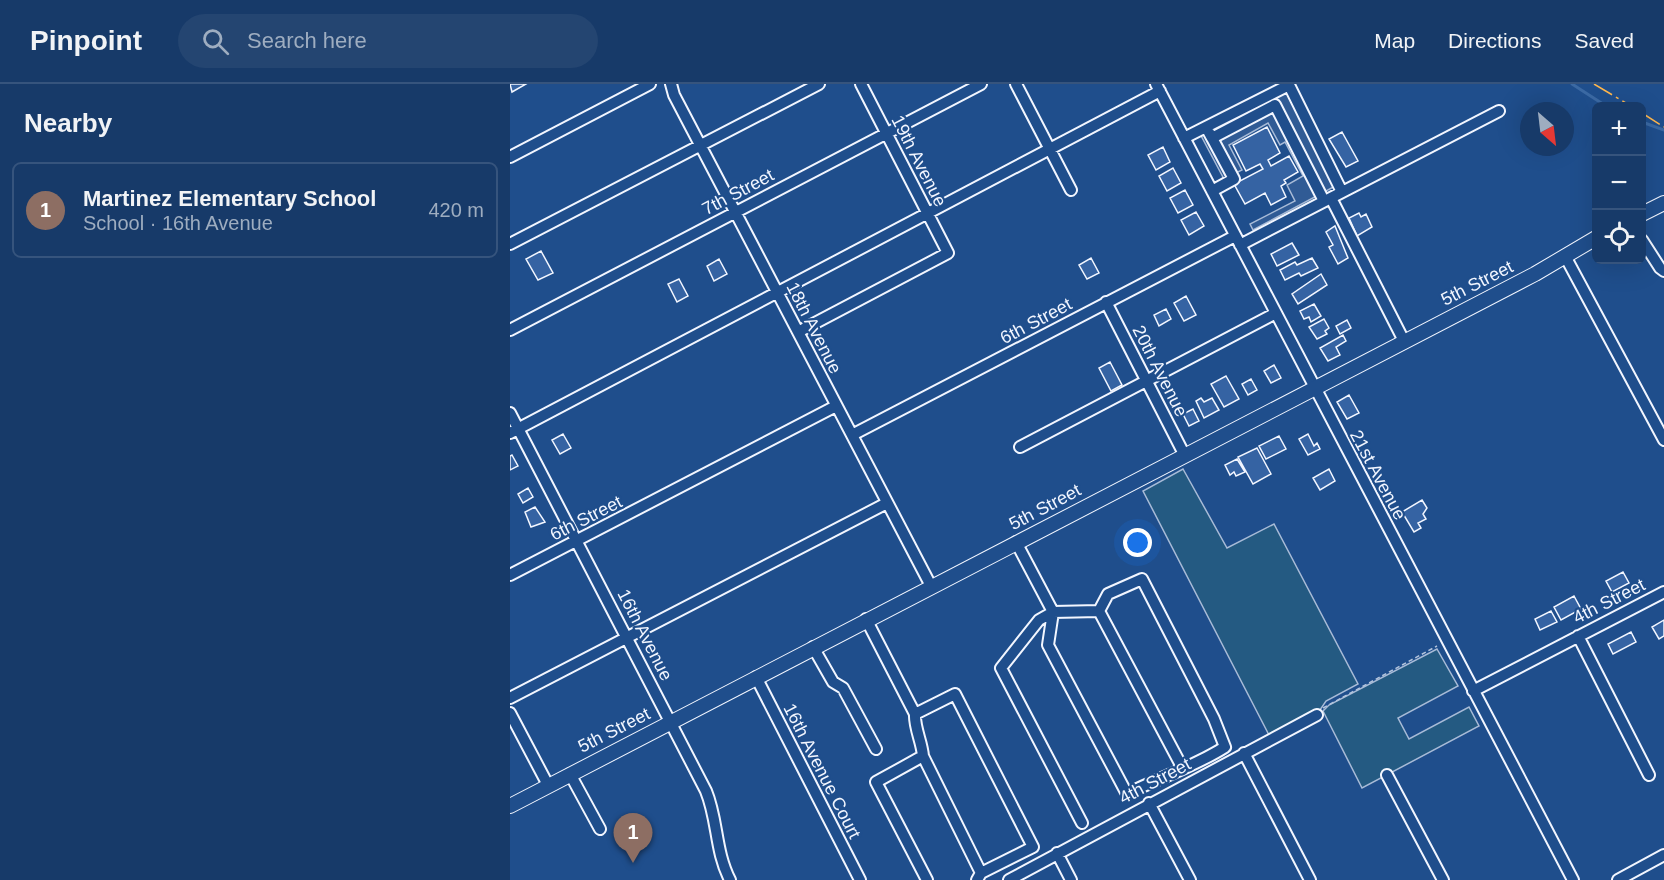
<!DOCTYPE html>
<meta charset="utf-8">
<style>
:root{--surface:#173a69;--page:#244571;--text:#f1f3f6;--muted:#9eadc0;--line:#36547d;--accent:#90b9f0}
body{margin:0;font-family:Helvetica,sans-serif;background:var(--page);color:var(--text)}
.controls{position:absolute;right:18px;top:18px;display:grid;overflow:hidden;border-radius:9px;box-shadow:0 6px 24px #0002}
.controls button{width:54px;height:54px;display:grid;place-items:center;padding:0;border:0;border-bottom:2px solid var(--line);background:var(--surface);color:var(--text);font:30px sans-serif}
.compass{position:absolute;left:1010px;top:18px;width:54px;height:54px;border-radius:50%;background:var(--surface);box-shadow:0 6px 24px #0002;rotate:152deg}
.you{position:absolute;left:628px;top:459px;width:21px;height:21px;margin:-15px;border:4px solid #fff;border-radius:50%;background:#1a73e8;box-shadow:0 0 0 9px #1a73e833}
.badge{display:grid;place-items:center;width:39px;height:39px;border-radius:50%;background:var(--accent);color:#fff;font-size:20px;font-weight:700}
.pin{position:absolute;translate:-50% -50px;filter:drop-shadow(0 2px 3px #0008)}
.pin::after{content:'';position:absolute;top:32px;width:21px;height:18px;background:inherit;clip-path:polygon(0 0,100% 0,50% 100%)}
.list{margin:0;padding:0;list-style:none}
h2{display:flex;justify-content:space-between;align-items:center;height:78px;margin:0;padding:0 24px;font-size:26px}
h2 small{font-size:20px;font-weight:400;color:var(--muted)}
.list li{display:grid;grid-template-columns:39px 1fr auto;gap:18px;align-items:center;box-sizing:border-box;height:96px;margin:0 12px 12px;padding:0 12px;border:2px solid var(--line);border-radius:9px}
.list b{display:block;font-size:22px;white-space:nowrap}
.list p{margin:0;font-size:20px;white-space:nowrap;color:var(--muted)}
.list em{font-size:20px;font-style:normal;color:var(--muted)}
.icon{flex:none;width:33px;height:33px;fill:none;stroke:currentColor;stroke-width:2;stroke-linecap:round;stroke-linejoin:round}
.map{position:relative;flex:none;width:1154px;height:796px;overflow:hidden}
header{display:flex;align-items:center;gap:36px;box-sizing:border-box;height:84px;padding:0 30px;background:var(--surface);border-bottom:2px solid var(--line)}
header strong{font-size:28px}
nav{display:flex;gap:33px;margin-inline-start:auto;font-size:21px}
.search{width:420px;height:54px;background:var(--page);display:flex;align-items:center;gap:15px;box-sizing:border-box;padding:0 21px;border-radius:33px;color:var(--muted);font-size:22px}
main{display:flex}
aside{flex:1;background:var(--surface)}
.map>svg:first-child{display:block}
.green{fill:#245a82;stroke:#a8bbd7;stroke-width:1.5}
.parking{fill:#305b95;stroke:#a8bbd7;stroke-width:1.5}
.lines{fill:none;stroke-linecap:round;stroke-linejoin:round}
.stream{stroke:#3b69a3;stroke-width:3}
.building{fill:#3563a3;stroke:#f2f6ff;stroke-width:1.5}
.minor-casing{stroke:#f2f6ff;stroke-width:14}
.major-casing{stroke:#f2f6ff;stroke-width:16}
.path{stroke:#b3c4dc;stroke-width:1.5;stroke-dasharray:4.5 3;stroke-linecap:butt}
.minor{stroke:#1f4e8c;stroke-width:10}
.major{stroke:#1f4e8c;stroke-width:14}
.power{stroke:#ffb74d;stroke-width:1.5;stroke-dasharray:21 4.5 3 4.5;stroke-linecap:butt}
.labels{text-anchor:middle;stroke-width:4.5;stroke-linejoin:round;paint-order:stroke}
.street-label{font-size:18px;fill:#f2f6ff;stroke:#1f4e8c}
</style>
<header>
<strong>Pinpoint</strong>
<div class="search"><svg class="icon" aria-label="search" viewBox="0 0 24 24"><circle cx="10" cy="10" r="6"/><path d="M15 15l6 6"/></svg>Search here</div>
<nav><a>Map</a><a>Directions</a><a>Saved</a></nav>
</header>
<main>
<aside>
<h2>Nearby<small></small></h2>
<ul class="list">
<li><span class="badge" style="background:#8d6e63">1</span><div><b>Martinez Elementary School</b><p>School · 16th Avenue</p></div><em>420 m</em></li>
</ul>
</aside>
<div class="map">
<svg width="1154" height="796" viewBox="0 0 1154 796">
<rect width="100%" height="100%" fill="#1f4e8c"/>
<!-- green -->
<path class="green" d="M673,385l44,79 47,-24 84,160 -32,17 -6,9 -51,25 -126,-244z
M927,565l21,37 -60,32 11,21 60,-32 10,19 -117,62 -39,-77 6,-6z"/>
<!-- parking -->
<path class="parking" d="M775,0l56,99 -88,47 -3,-6 45,-23 -8,-16 16,-9 -18,-34 -5,3 -12,-22 -39,22 13,25 -18,9 -27,-51z"/>
<g class="lines">
<!-- stream -->
<path class="stream" d="M1062,0l34,22
M1132,38l22,8"/>
</g>
<!-- building -->
<path class="building" d="M0,0h16l-14,8z
M757,43l13,26 -12,7 3,6 18,-10 9,16 -14,8 2,3 -5,3 5,11 -15,8 -6,-12 -20,11 -11,-20 29,-15 -3,-5 -14,7 -13,-26z
M832,48l16,29 -12,6 -17,-28z
M653,63l7,15 -14,8 -8,-15z
M663,84l8,15 -14,8 -8,-15z
M675,106l8,15 -15,8 -8,-15z
M686,128l8,14 -15,9 -8,-15z
M849,129l2,4 5,-3 6,13 -15,9 -8,-18z
M825,142l13,32 -10,6 -9,-17 4,-2 -7,-13z
M782,159l7,12 -22,11 -6,-12z
M31,167l12,22 -15,7 -12,-21z
M581,174l8,15 -12,6 -8,-14z
M802,174l6,10 -17,8 -2,-3 -14,7 -5,-10 15,-8 2,3z
M209,175l8,15 -13,7 -7,-15z
M811,190l6,11 -29,19 -6,-10z
M169,195l9,17 -11,6 -9,-18z
M676,212l10,19 -12,6 -10,-18z
M804,220l7,12 -10,6 -2,-5 -5,2 -4,-8z
M656,225l5,10 -12,7 -5,-11z
M814,235l5,9 -4,3 2,3 -10,5 -8,-12z
M837,236l4,8 -11,6 -4,-8z
M833,251l3,6 -10,6 4,8 -12,6 -8,-13z
M600,278l12,23 -11,6 -12,-23z
M764,281l7,13 -10,5 -7,-12z
M716,292l13,23 -15,8 -13,-23z
M741,295l6,11 -9,5 -6,-11z
M839,311l10,18 -12,6 -10,-17z
M691,314l3,4 8,-4 7,12 -15,8 -8,-17z
M683,325l6,12 -10,5 -6,-12z
M53,350l8,14 -11,6 -8,-14z
M798,350l6,12 3,-3 3,6 -12,6 -9,-16z
M769,352l7,13 -20,10 -7,-13z
M747,364l14,26 -18,10 -15,-27z
M2,371l6,11 -8,4v-14z
M727,375l8,13 -9,4 -2,-4 -4,3 -5,-10z
M819,385l6,12 -15,9 -7,-12z
M18,404l5,9 -10,6 -5,-9z
M912,416l5,8 -4,6 3,5 -8,4 3,5 -7,4 -12,-20z
M25,423l10,15 -14,5 -6,-15z
M1113,488l6,11 -17,9 -6,-11z
M1064,512l7,13 -20,11 -7,-13z
M1041,527l6,11 -17,8 -5,-11z
M1154,536v16l-5,3 -7,-12z
M1121,548l5,10 -23,12 -5,-10z"/>
<g class="lines">
<!-- minor casing -->
<g class="minor-casing">
<path id="minor" d="M161,0l3,11 257,491
M506,0l55,106
M646,0l417,796
M696,43l6,11 63,-33 49,96
M674,54l105,-53 53,107
M0,73l140,-73
M702,107l22,-12 -22,-41
M821,114l73,143
M1132,156l18,28 4,3
M0,160l309,-160
M730,161l259,-134
M1055,172l99,184
M596,218l78,152
M0,246l471,-246
M288,248l150,-79 -87,-169
M0,329l196,378c12,29 9,60 24,89
M0,349l650,-342
M342,351l383,-199
M510,363l256,-134
M506,458l37,70 46,-1 9,-17 34,-15 72,140 11,28c-31,20 -65,30 -98,47l-79,-149 5,-33
M0,491l326,-169
M589,527l83,156
M543,528l-14,8 -38,48 81,155
M356,535l49,95
M1068,552l71,139
M303,563l20,35 10,6 33,61
M246,593l104,203
M963,607l191,-99
M0,614l377,-195
M0,629l38,72
M734,669l66,127
M413,672l-47,26 51,98
M60,690l30,55
M877,691l56,105
M639,719l41,77
M547,769l14,27
M467,796l4,-7 52,-26 -78,-153 -40,20c-1,13 7,28 8,42l58,117
M499,796l308,-165
M1108,796l46,-25"/>
</g>
<!-- major casing -->
<g class="major-casing">
<path id="major" d="M1132,130l22,-11
M0,722l1025,-532 61,-36"/>
</g>
<!-- path -->
<path class="path" d="M813,624l114,-62"/>
<!-- minor -->
<use href="#minor" class="minor"/>
<!-- major -->
<use href="#major" class="major"/>
<!-- power -->
<path class="power" d="M1084,0l37,22
M1132,29l22,14"/>
</g>
<g class="labels">
<!-- street labels -->
<g class="street-label">
<text transform="translate(409 77) rotate(63)" y="6">19th Avenue</text>
<text transform="translate(228 108) rotate(-28)" y="6">7th Street</text>
<text transform="translate(967 199) rotate(-27)" y="6">5th Street</text>
<text transform="translate(526 237) rotate(-28)" y="6">6th Street</text>
<text transform="translate(304 244) rotate(63)" y="6">18th Avenue</text>
<text transform="translate(650 287) rotate(63)" y="6">20th Avenue</text>
<text transform="translate(868 391) rotate(62)" y="6">21st Avenue</text>
<text transform="translate(535 423) rotate(-28)" y="6">5th Street</text>
<text transform="translate(76 434) rotate(-27)" y="6">6th Street</text>
<text transform="translate(1099 517) rotate(-27)" y="6">4th Street</text>
<text transform="translate(135 551) rotate(63)" y="6">16th Avenue</text>
<text transform="translate(104 646) rotate(-27)" y="6">5th Street</text>
<text transform="translate(312 687) rotate(63)" y="6">16th Avenue Court</text>
<text transform="translate(645 697) rotate(-28)" y="6">4th Street</text>
</g>
</g>
</svg>
<div class="controls">
<button>+</button>
<button>−</button>
<button><svg class="icon" aria-label="locate" viewBox="0 0 24 24"><circle cx="12" cy="12" r="6"/><path d="M12 2v4M12 18v4M2 12h4M18 12h4"/></svg></button>
</div>
<svg class="compass" viewBox="-18 -18 36 36"><path d="M0-13l5 13h-10z" fill="#e53935"/><path d="M0 13l5-13h-10z" fill="#9eadc0"/></svg>
<div class="you"></div>
<div class="pin badge" style="left:123px;top:779px;background:#8d6e63">1</div>
</div>
</main>
